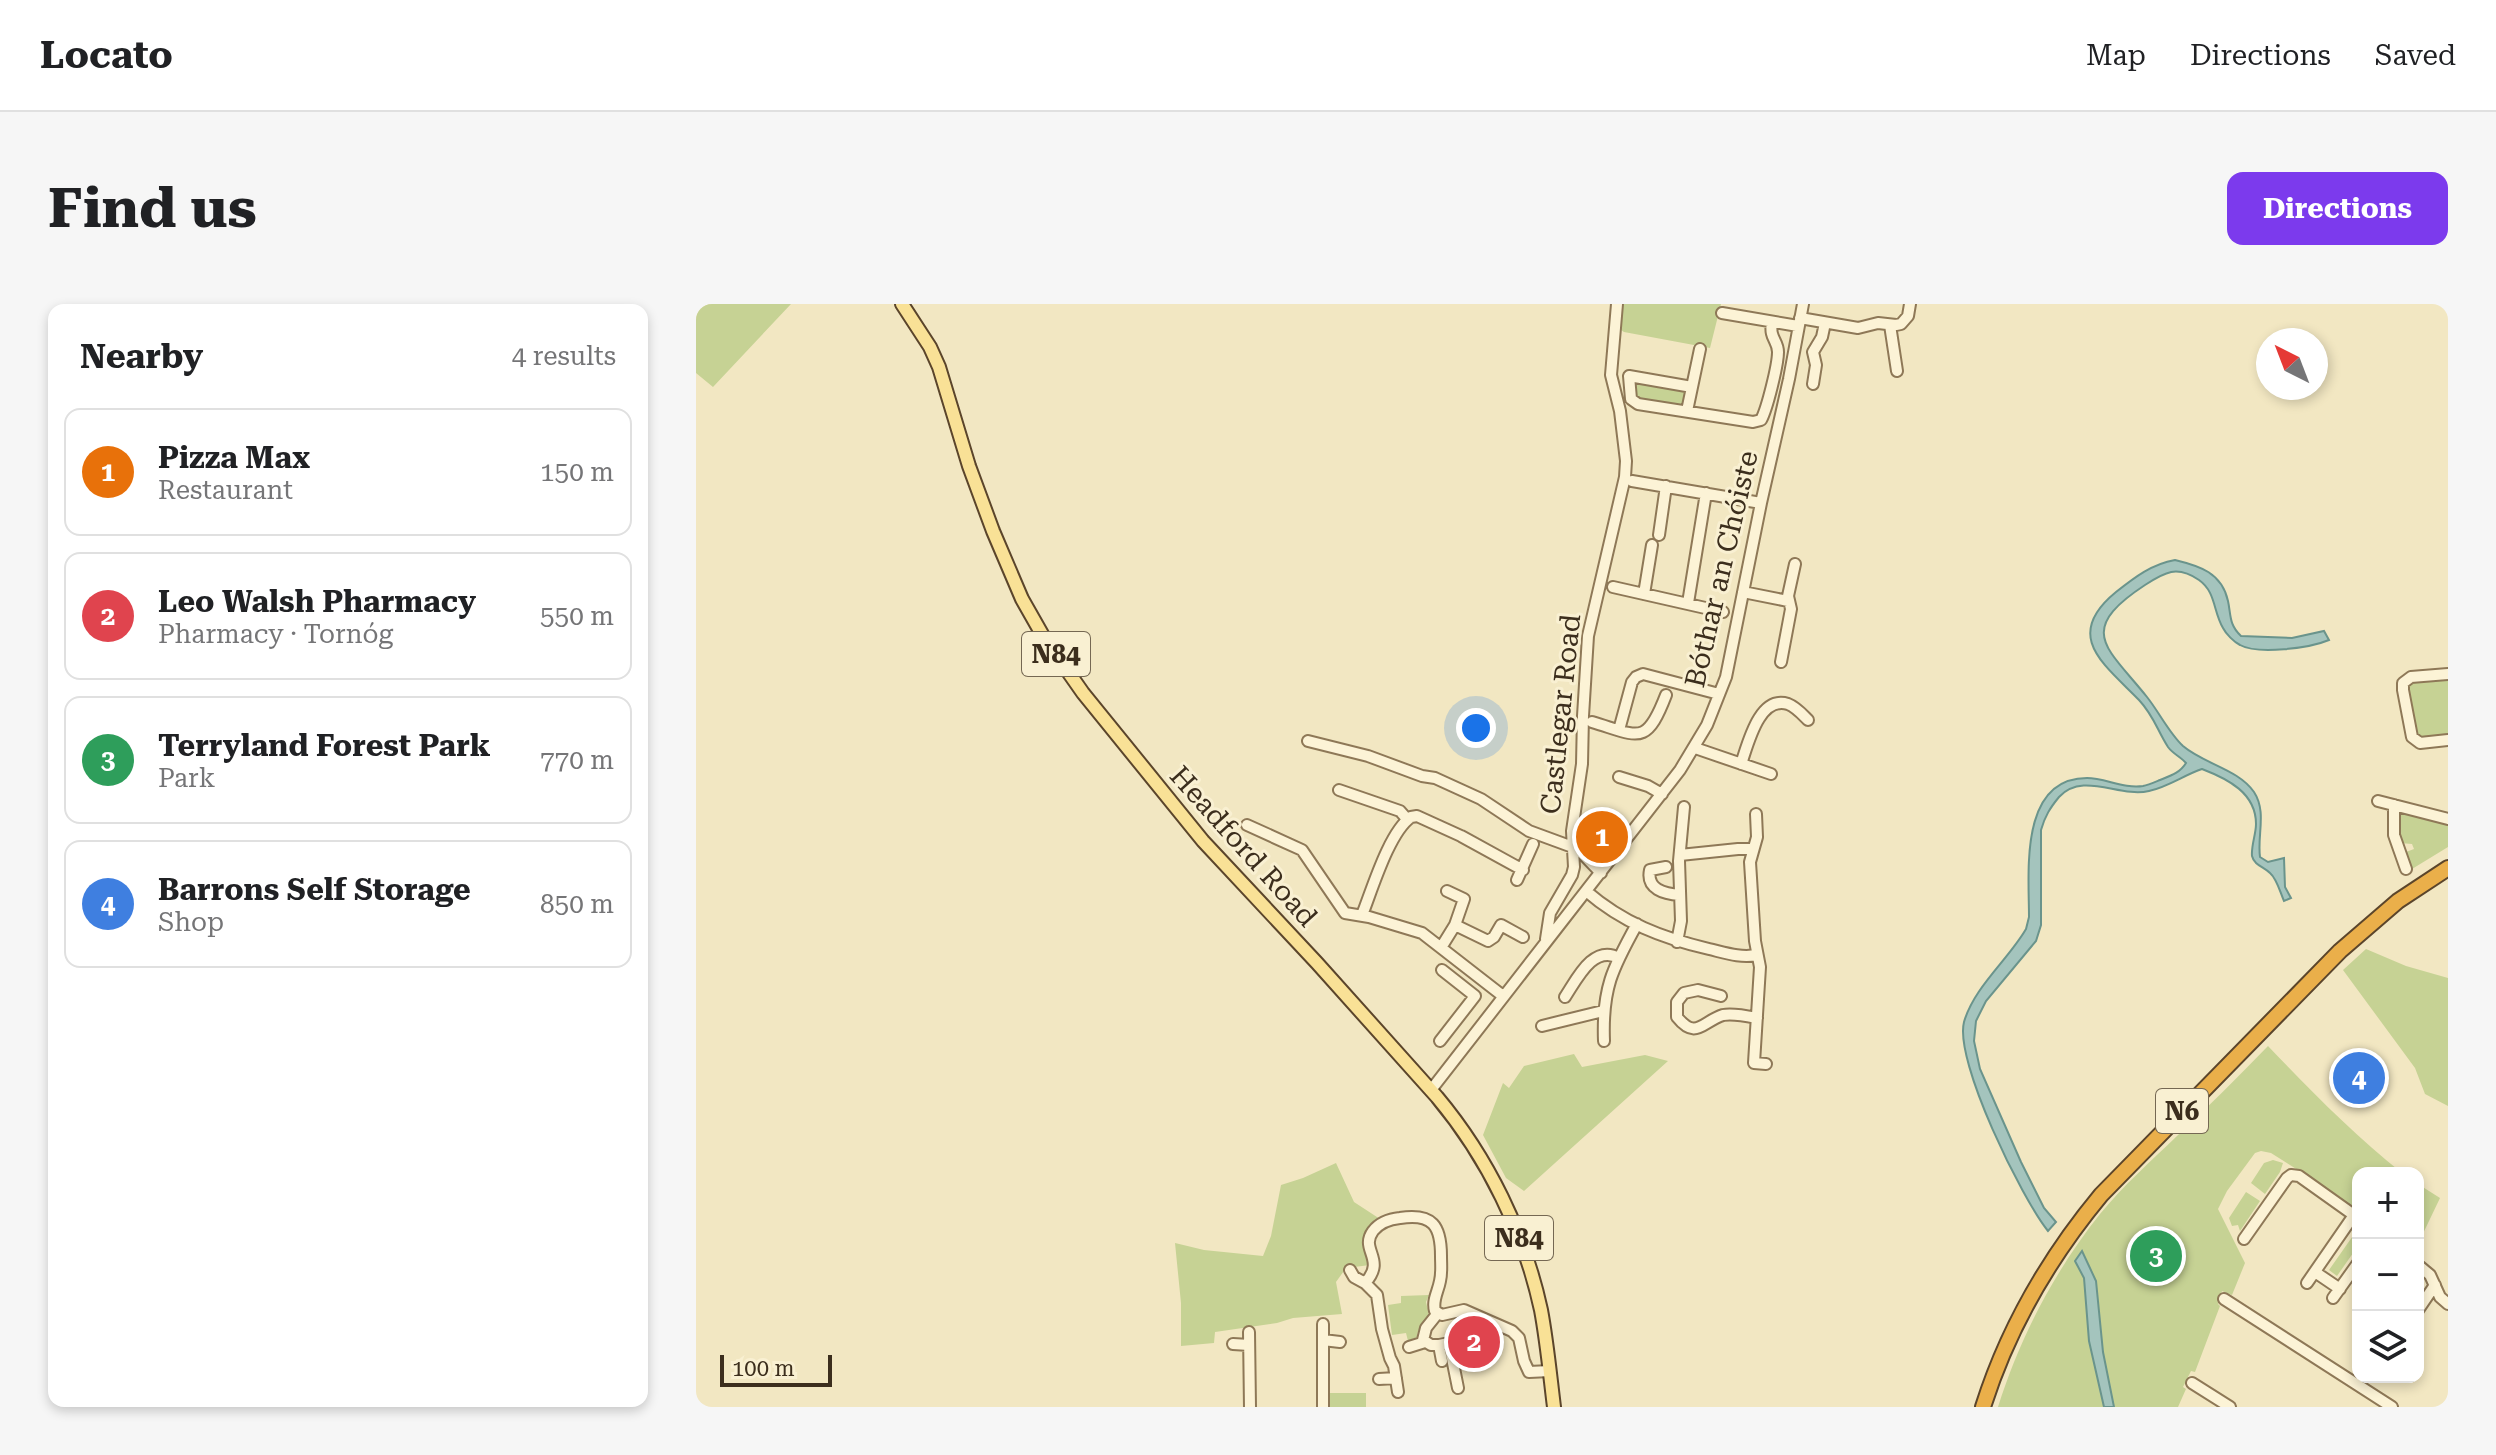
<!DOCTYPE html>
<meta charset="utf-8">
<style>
:root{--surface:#fff;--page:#f6f6f6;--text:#202124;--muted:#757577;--line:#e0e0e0;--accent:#7c3aed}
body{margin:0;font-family:"Roboto Serif",serif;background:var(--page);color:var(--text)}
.controls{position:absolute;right:24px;bottom:24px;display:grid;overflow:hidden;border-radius:16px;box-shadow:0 4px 12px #0003}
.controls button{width:72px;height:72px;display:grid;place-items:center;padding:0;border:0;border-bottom:2px solid var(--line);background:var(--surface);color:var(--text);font:40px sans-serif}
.compass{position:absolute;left:1560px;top:24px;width:72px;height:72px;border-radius:50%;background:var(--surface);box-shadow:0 4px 12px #0003;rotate:318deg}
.scale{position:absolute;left:24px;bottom:20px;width:112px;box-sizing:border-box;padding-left:8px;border:4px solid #3c2e1d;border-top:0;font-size:22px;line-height:28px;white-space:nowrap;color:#3c2e1d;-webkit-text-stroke:6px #f9f0d2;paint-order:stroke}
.you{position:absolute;left:780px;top:424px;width:28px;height:28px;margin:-20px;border:6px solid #fff;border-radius:50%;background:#1a73e8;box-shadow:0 0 0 12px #1a73e833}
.badge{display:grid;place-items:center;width:52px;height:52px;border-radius:50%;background:var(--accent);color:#fff;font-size:26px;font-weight:700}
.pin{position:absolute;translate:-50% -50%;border:4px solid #fff;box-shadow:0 2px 8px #0006}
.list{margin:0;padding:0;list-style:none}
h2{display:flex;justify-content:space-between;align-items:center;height:104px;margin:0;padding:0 32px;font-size:34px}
h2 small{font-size:26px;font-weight:400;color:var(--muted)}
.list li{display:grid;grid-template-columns:52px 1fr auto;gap:24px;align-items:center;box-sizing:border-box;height:128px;margin:0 16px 16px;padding:0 16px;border:2px solid var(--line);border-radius:16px}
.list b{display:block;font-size:30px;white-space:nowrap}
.list p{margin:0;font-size:26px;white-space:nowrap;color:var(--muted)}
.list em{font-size:26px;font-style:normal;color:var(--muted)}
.icon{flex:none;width:44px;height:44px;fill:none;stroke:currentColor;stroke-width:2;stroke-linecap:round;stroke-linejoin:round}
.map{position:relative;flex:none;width:1752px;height:1103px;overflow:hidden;border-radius:16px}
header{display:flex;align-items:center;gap:48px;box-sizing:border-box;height:112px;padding:0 40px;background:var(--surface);border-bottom:2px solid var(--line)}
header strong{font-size:38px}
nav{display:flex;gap:44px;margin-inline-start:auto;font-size:28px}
.intro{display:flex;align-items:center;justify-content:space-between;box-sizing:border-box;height:192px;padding:0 48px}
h1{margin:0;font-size:56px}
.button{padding:20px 36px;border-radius:16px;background:var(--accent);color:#fff;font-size:28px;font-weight:700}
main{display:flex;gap:48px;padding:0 48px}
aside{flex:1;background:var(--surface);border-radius:16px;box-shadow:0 4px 12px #0003}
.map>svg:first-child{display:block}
.green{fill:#c6d294}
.water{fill:#a4c4bd;stroke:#6a948c;stroke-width:2}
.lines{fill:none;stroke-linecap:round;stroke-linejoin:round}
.minor-casing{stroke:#8e7857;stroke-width:14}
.major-casing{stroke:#5b452b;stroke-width:16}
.highway-casing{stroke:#5b452b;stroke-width:18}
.minor{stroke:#fcf3d6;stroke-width:10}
.major{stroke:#f9e196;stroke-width:12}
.highway{stroke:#eaaf4a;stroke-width:14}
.labels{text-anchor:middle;stroke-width:6;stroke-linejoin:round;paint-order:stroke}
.shield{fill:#f9f0d2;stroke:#756853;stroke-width:2}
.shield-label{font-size:26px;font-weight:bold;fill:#3c2e1d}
.street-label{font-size:28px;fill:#3c2e1d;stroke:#f9f0d2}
</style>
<header>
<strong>Locato</strong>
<nav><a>Map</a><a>Directions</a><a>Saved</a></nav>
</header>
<div class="intro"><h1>Find us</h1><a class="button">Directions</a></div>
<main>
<aside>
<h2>Nearby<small>4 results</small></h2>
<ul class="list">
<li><span class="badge" style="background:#e8710a">1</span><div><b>Pizza Max</b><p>Restaurant</p></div><em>150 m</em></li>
<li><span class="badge" style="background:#e0444e">2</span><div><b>Leo Walsh Pharmacy</b><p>Pharmacy · Tornóg</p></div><em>550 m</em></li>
<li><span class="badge" style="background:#2e9e5b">3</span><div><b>Terryland Forest Park</b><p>Park</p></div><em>770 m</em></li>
<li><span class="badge" style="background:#3f7fe0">4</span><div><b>Barrons Self Storage</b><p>Shop</p></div><em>850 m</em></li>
</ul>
</aside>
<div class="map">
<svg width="1752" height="1103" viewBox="0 0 1752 1103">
<rect width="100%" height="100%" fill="#f2e7c2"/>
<!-- green -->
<path class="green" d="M0,0h95l-78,83 -17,-14z
M926,0h99l-11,44 -86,-16 -10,-7z
M940,78l49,8 -1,15 -49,-6 -3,-9z
M1752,373v58l-29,2 -4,-4 -9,-45 6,-8z
M1706,508l46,10v25l-36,22 -8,-12 2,-5 8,-3 -2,-5 -12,-1 -4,-25z
M1670,645l40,17 42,12v128l-23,-12 -10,-26 -72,-98z
M1572,742c43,45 85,88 134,127h-44v40l-30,-24 -57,-36 -10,-2 -6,2 -28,38 -9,18 27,54 -13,32 -10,-4 -4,13 2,2 -25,66 -4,-1 -8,16 3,2 -8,18h-180c22,-70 56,-135 102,-193 23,-28 51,-53 77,-78 31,-29 61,-59 91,-90z
M878,750l8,13 63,-12 23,6 -144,130 -18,-13 -23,-43 20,-52 6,5 15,-22z
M1577,856l10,3 -3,9 -15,22 -14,-11 13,-20z
M640,859l18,39 26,17c-20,16 -15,23 -10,46l-24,3 -10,14 6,32 -49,4 -16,5 -62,9 -1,11 -33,3v-43l-6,-60 29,7 59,6 8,-20 10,-51 22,-7z
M1722,880l22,14 -22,46z
M1550,888l14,9 -20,30 -2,-6 -6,1 -3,-8z
M1661,926l1,16 -21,30 -8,-6z
M733,991l-3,7 3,13 -11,16 -1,6 -9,4 -2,-8 -14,2 -4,-30 13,-2v-7z
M634,1089h36v14h-36z"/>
<!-- water -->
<path class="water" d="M1479,256c25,6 47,13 53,41 3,14 1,24 13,35l51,2 32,-7 5,9c-19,8 -71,15 -89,5 -6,-3 -14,-11 -17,-17 -10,-17 -7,-36 -24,-48 -22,-15 -34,-8 -54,5 -70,46 -38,62 2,112 12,15 22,36 36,49 21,18 55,23 71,46 13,20 3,43 6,65l8,5 16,-4 1,29 6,11 -7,3c-4,-9 -7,-22 -14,-28 -6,-6 -16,-8 -18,-17 -1,-10 4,-22 4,-32 0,-31 -28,-45 -54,-55 -18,6 -34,18 -53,22 -30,7 -66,-20 -90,6 -9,11 -14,19 -18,33v95l-5,16 -50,60 -10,20 -2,20 6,28 41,93 23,46 12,14 -8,9c-26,-32 -94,-170 -84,-209 10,-35 44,-62 62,-93l3,-12c0,-45 -10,-139 58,-139 18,0 37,11 56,8 5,-1 12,-4 17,-6 10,-4 20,-7 26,-17 -5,-6 -13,-9 -18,-16 -11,-17 -14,-31 -29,-47 -35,-36 -77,-64 -23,-108 19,-15 36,-28 59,-32z
M1386,947l14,30 7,71 11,55h-10l-15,-66 -5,-63 -9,-17z"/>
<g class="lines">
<!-- minor casing -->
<g class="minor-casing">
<path id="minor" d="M1026,9l76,13
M1104,14l58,10 20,-5 18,2 5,-1 7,-8 2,-12
M1194,21l7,46
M1117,80l3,-19 -3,-13 9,-15 3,-14
M996,83l-63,-11 2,23 7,5 115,18 8,-2c6,-11 17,-55 17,-68 0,-12 -9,-13 -6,-30
M991,107l13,-62
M936,177l129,22
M963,231l7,-49
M917,283l110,25
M1047,288l45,9
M948,290l8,-49
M992,299l18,-110
M1085,358l10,-53 -3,-13 7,-32
M1752,370l-37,3 -8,6v7l9,47 8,6 28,-3
M896,418c47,14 54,25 74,-27
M923,426l13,-48 4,-5 7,-3 76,20
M612,437l60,15 54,20 13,2 46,21 48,32 49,18 23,24
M999,444l76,26
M1045,460c7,-20 18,-69 47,-60 8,3 14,10 20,16
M923,473l29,9 14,8
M643,486l61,21 7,8
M1682,497l70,18
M1698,501v30l12,34
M1060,510l1,23 -7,25 5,79 5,26 -6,96 12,1
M551,521l55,25 43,63 24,4 53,16 81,63
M984,551l58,-6h15
M970,563l-16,3c-4,19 14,24 30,25
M821,576l16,-36
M890,587c37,32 76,47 123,58 17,4 31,9 48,6
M666,611c10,-25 27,-83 49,-98l6,-1 44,20 62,34
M759,621l33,16 6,-4 7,-12 22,12
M850,635l4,-26 22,-38 2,-8 -2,-36 10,-67 1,-48 5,-80 37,-159 1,-16 -6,-50 -9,-36 6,-71
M981,638l4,-21 -2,-60 5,-54
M746,642l13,-21 9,-26 -17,-8
M1025,692l-23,-6 -14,3 -7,9v15c19,24 26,4 46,-2 10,-2 24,1 34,3
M869,693c12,-18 28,-53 54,-39
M846,722l61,-15
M744,737l35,-45 -33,-26
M908,737c-2,-52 8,-72 33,-117
M735,786l249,-320 27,-45 19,-48 35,-174 28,-124 14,-75
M1548,935l43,-61 4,-3 8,1 59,42
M1722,961l12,10 10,22 8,7
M654,966l4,7 11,6c22,-24 -6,-33 8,-52 7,-9 17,-12 27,-13 33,-5 41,8 41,38 0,8 1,17 -1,25 -2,11 -8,19 -5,30l7,4 22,-5 48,21 7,7 5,23 5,11 21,-1
M1619,968l25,17
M669,979l12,12 5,34 8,29 4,8 4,26
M1611,979l47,-68
M1637,994l25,-35
M1528,995l168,108
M1722,1006l17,-25
M742,1009l-12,15 -3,12 8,5h8l3,16
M627,1020v83
M553,1028l1,75
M627,1036l17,2
M537,1040l16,1
M743,1041l10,-2 9,45
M713,1043l16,-5
M683,1075l17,-1
M1496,1079l38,24"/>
</g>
<!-- major casing -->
<g class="major-casing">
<path id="major" d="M206,0l28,43 9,20 30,99 24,65 29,68 21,37 40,57 120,148 114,122 120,134c51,61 87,135 104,213 6,32 9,65 13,97"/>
</g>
<!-- highway casing -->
<g class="highway-casing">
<path id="highway" d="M1287,1103c25,-79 65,-148 118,-212l239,-244 58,-50 50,-33"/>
</g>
<!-- minor -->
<use href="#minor" class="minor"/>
<!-- major -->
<use href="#major" class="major"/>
<!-- highway -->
<use href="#highway" class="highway"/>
</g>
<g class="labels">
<!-- shield labels -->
<g class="shield">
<rect x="326" y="328" width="68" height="44" rx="6"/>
<rect x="1460" y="785" width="52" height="44" rx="6"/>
<rect x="789" y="912" width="68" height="44" rx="6"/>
</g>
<g class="shield-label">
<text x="360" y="359">N84</text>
<text x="1486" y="816">N6</text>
<text x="823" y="943">N84</text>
</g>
<!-- street labels -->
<g class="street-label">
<text transform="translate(1025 265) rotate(-77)" y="10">Bóthar an Chóiste</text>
<text transform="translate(864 410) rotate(-84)" y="10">Castlegar Road</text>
<text transform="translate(548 542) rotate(48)" y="10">Headford Road</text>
</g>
</g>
</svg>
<div class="controls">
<button>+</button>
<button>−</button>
<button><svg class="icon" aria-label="layers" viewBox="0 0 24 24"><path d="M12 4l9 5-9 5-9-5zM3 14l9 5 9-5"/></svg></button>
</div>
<svg class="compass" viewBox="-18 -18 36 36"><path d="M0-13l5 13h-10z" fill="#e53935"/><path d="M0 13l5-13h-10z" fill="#757577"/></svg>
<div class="scale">100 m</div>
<div class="you"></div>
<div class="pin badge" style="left:906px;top:533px;background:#e8710a">1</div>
<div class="pin badge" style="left:778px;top:1038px;background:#e0444e">2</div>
<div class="pin badge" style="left:1460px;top:952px;background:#2e9e5b">3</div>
<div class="pin badge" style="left:1663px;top:774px;background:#3f7fe0">4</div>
</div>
</main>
